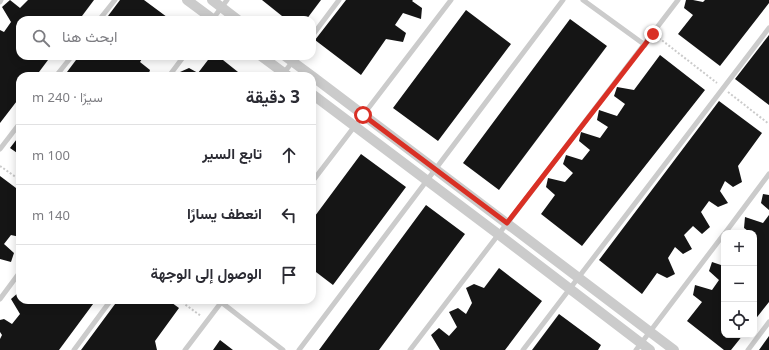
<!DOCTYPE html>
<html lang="ar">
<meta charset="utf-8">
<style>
:root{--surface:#fff;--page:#f2f2f3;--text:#2b2b33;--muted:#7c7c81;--line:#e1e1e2}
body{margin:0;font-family:"Noto Sans",Vazirmatn,sans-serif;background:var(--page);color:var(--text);direction:rtl}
.controls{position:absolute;right:12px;bottom:12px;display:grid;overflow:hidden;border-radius:8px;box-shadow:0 2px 10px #0003}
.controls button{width:36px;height:36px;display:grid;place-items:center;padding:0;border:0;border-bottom:1px solid var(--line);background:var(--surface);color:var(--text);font:20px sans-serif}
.stop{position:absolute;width:12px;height:12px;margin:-9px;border:3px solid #d93025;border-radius:50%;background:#fff}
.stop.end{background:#d93025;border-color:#fff;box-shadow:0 1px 4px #0008}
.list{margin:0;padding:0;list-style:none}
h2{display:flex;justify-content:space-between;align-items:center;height:52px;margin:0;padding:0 16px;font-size:17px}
h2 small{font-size:13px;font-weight:400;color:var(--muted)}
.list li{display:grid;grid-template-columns:26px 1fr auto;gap:12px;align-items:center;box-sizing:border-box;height:60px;padding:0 16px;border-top:1px solid var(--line)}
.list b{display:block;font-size:15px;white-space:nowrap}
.list em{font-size:13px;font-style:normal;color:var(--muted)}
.icon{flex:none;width:22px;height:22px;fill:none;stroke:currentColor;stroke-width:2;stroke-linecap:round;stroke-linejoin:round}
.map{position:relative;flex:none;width:769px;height:350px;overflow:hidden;direction:ltr}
.search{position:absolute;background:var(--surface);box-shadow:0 2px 10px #0003;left:16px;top:16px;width:300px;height:44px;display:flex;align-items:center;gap:10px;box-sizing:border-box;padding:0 14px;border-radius:12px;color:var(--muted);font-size:15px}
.panel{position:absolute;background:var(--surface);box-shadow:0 2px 10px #0003;left:16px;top:72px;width:300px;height:232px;border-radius:12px;direction:rtl}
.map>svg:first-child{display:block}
.building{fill:#151515}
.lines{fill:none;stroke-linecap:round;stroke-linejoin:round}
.path{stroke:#cbcbcb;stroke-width:2;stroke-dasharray:2 2;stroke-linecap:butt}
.service{stroke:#cbcbcb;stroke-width:5}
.minor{stroke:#cbcbcb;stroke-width:10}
.route{stroke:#d93025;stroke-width:5}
</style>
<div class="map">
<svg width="769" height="350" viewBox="0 0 769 350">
<rect width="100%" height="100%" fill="#fff"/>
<!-- building -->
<path class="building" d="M10,0l10,8 8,-8h66l-15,20h-59v36h31l-15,20h-16v21l-20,26v-93l4,2 7,-10 -9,-15z
M120,0h24l27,20h-66z
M262,0h59l-15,20h-19z
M346,0h67l-1,1 10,7 -1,11 -18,-6 -8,12 11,8 -3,9 -17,-3 -25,36 -46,-35z
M686,0h7l10,2 2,-2h64v3l-49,63 -42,-32 15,-19 -9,-7z
M466,10l45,34 -73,97 -45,-33z
M570,19l37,27 -108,144 -36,-27z
M769,35v70l-34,-26z
M660,55l45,35 -123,156 -41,-32 14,-19 -9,-8 2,-9 17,4 8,-9 -10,-9 3,-9 16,5 8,-10 -11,-9 2,-9 19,6 8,-11 -11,-7 2,-10 18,6 8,-12 -11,-8 3,-9 17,3z
M79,56h65l-4,6 10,8 -2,6 -17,-1 -1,1h-66z
M211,56h7l25,20h-61l-2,-4 9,-4 9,5z
M719,101l43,32 -24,33 4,16 -9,5 -8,-6 -5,10 8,12 -10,4 -9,-6 -8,11 9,15 -8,7 -9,-8 -9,9 8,14 -9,5 -8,-7 -7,11 7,16 -8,4 -10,-5 -15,21 -43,-34z
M20,135v20l-10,-7z
M361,154l45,33 -73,98 -21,-16v-49z
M0,176l20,15v46l-9,-2 -7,9 10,9 -3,9 -11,-3z
M763,194l6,1v15l-8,-7z
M426,205l39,29 -86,116h-60z
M769,215v87l-15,19v-88h-3l-7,-5 1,-11 18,6z
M712,262l12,4v69h19l-12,15h-7l-37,-29 15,-19 -9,-7 2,-10 17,5 7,-10 -10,-9z
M499,268l43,33 -37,49h-65l-9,-15 8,-7 10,8 8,-9 -8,-15 9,-4 8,6 6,-11 -6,-15 8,-4 10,4z
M19,292l1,8h76l-37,50h-59v-11l2,-4 -2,-3v-12l4,-1 8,5 8,-10 -9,-15z
M118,300h50l11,8 -24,33 2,9h-76z
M559,314l42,31 -3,5h-66z
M769,336v14h-10z
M220,340l13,10h-20z"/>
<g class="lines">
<!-- path -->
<path class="path" d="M659,38l58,45
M728,92l41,32
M0,166l20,14
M179,300l22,16"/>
<!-- service -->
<path class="service" d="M583,0l62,45
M0,2l1,-2
M99,20l16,-20
M212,20l15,-20
M312,36l27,-36
M283,74l14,-18
M56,76l16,-20
M169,76l15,-20
M0,149l20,-26
M312,182l139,-182
M725,233l44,-59
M0,299l20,-27
M221,302l62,48
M74,350l37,-50
M185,350l38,-50
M299,350l264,-350
M410,350l268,-350
M523,350l246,-322
M636,350l88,-116
M748,350l21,-28"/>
<!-- minor -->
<path class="minor" d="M187,0l27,20
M212,0l26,20
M261,56l27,20
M285,56l27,20
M312,76l362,274
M312,94l186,140 152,116"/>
</g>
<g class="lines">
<!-- route -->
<path class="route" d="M363,115l144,108 146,-189"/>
</g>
</svg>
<div class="controls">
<button>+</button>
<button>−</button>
<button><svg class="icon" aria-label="locate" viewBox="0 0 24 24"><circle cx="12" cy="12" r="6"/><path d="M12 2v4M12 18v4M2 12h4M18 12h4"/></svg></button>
</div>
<div class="stop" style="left:363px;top:115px"></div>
<div class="stop end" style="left:653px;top:34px"></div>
<div class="search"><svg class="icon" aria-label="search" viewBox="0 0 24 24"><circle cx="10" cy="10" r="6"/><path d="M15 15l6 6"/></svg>ابحث هنا</div>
<section class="panel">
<h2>3 دقيقة<small>سيرًا · 240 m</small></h2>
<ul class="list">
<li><svg class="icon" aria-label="ahead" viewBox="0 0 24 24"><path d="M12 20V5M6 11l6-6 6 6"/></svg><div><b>تابع السير</b></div><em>100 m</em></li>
<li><svg class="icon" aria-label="left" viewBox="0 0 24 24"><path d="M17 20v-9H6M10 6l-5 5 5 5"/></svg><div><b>انعطف يسارًا</b></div><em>140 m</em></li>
<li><svg class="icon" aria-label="arrive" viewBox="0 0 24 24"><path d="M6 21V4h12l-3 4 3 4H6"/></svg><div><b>الوصول إلى الوجهة</b></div></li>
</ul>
</section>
</div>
